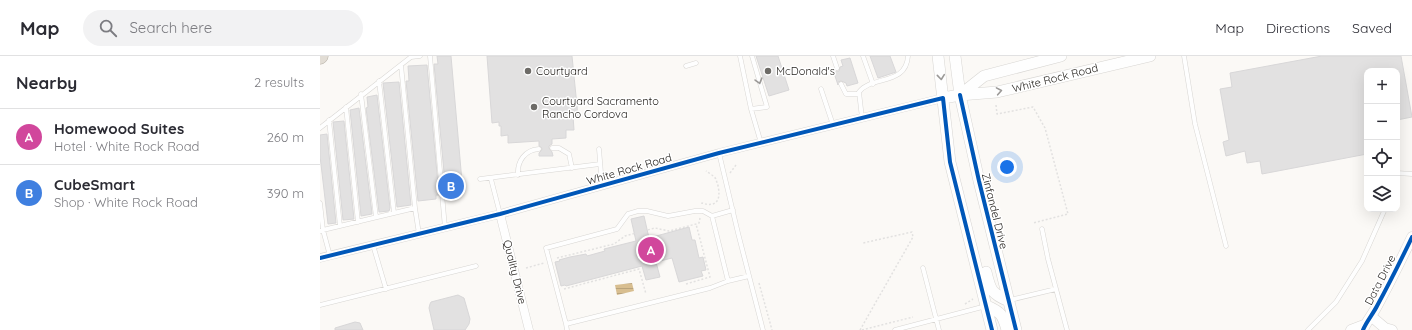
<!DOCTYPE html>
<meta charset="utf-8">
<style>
:root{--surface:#fff;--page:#f2f2f3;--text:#2b2b33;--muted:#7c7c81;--line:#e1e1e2;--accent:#6d6b67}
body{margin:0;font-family:Quicksand,sans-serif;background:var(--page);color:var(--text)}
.controls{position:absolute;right:12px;top:12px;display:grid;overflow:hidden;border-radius:8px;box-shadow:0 4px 16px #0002}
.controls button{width:36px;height:36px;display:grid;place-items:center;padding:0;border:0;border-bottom:1px solid var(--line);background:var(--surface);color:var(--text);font:20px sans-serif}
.you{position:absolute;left:687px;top:111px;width:14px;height:14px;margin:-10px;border:3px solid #fff;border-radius:50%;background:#1a73e8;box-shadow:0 0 0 6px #1a73e833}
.badge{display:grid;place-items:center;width:26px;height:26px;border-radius:50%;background:var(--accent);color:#fff;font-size:13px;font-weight:700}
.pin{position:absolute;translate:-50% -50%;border:2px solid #fff;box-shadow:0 1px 4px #0006}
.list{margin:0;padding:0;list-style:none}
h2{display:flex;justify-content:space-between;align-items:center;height:52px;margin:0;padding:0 16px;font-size:17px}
h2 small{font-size:13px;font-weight:400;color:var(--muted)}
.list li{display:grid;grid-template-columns:26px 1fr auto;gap:12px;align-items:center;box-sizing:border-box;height:56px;padding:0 16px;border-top:1px solid var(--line)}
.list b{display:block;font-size:15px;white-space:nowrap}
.list p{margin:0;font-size:13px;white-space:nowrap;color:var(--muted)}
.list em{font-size:13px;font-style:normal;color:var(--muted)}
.icon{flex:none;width:22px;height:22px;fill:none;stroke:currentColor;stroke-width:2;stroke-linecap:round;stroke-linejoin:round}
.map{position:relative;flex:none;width:1092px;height:274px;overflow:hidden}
header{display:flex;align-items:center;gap:24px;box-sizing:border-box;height:56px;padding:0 20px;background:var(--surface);border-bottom:1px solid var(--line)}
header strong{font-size:19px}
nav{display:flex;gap:22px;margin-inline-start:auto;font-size:14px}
.search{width:280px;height:36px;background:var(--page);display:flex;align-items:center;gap:10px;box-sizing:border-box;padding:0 14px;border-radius:22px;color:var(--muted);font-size:15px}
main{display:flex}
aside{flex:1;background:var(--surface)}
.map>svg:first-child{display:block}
.water{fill:url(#water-rules)}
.building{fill:#e2e1e1;stroke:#d8d7d8}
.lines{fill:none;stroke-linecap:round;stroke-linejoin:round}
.service-casing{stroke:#d8d6d3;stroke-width:5}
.minor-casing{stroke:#d8d6d3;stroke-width:9}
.tertiary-casing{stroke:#d8d6d3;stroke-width:11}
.secondary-casing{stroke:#d8d6d3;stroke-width:12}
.motorway-casing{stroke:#b4aea4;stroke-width:15}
.path{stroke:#e2e1e0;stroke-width:1.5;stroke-dasharray:2 2;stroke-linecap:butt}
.service{stroke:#fefefe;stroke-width:4}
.minor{stroke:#fefefe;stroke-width:8}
.tertiary{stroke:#fefefe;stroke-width:10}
.secondary{stroke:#fefefe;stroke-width:11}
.motorway{stroke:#e2ddd5;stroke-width:14}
.cycleway-casing{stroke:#fff;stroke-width:6}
.cycleway{stroke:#0057b8;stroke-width:4}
.oneway{stroke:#9b9997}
.poi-dot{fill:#6d6b67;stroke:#fff;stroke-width:1.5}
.labels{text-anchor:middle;stroke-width:3;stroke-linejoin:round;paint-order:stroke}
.poi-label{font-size:11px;fill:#211e1a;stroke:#fff;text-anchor:start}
.street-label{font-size:11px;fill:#211e1a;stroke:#fff}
</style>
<header>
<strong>Map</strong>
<div class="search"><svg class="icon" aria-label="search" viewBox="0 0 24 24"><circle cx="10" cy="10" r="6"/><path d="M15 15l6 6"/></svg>Search here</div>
<nav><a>Map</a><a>Directions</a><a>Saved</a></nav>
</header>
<main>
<aside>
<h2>Nearby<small>2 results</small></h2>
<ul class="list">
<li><span class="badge" style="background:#d1479c">A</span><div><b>Homewood Suites</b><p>Hotel · White Rock Road</p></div><em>260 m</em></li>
<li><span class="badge" style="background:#3f7fe0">B</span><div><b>CubeSmart</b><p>Shop · White Rock Road</p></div><em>390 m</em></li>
</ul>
</aside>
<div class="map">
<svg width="1092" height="274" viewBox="0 0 1092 274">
<defs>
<pattern id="water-rules" width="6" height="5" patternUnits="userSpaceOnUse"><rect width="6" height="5" fill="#d8be90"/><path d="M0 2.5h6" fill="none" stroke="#b9a37c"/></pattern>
</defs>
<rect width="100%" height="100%" fill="#fbf9f6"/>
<!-- water -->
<path class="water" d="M312,227l2,8 -17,4 -2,-10z"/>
<!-- building -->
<path class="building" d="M117,0h14l12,137 -17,1 -12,-130h4z
M167,0h85l6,60h-5l1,14h-8v8l-14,1v5l-3,2v2l3,4 1,4h-14v-3l2,-2 1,-2 -1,-2 -2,-1v-5l-31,2v-8l-7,1v-10h-2v-4l-7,1z
M436,0h22l11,34 -20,6z
M550,0h20l6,16 -18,6z
M1002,0h79l11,61 -15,3v-49h-30v83l-105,20 -2,-13 -13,2 -2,-12 -19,5 -3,-14 6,-2 -9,-51 12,-2 -2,-14z
M530,2l8,25 -11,3 -1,-3 -5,-2 -3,1v3l-5,-15 4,1h2l1,-4 3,-1 -2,-6z
M107,9l12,130h-3v4l-18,2 -12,-120h3l-1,-15z
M79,26l12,123 -14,2 -14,-124z
M57,39l13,113 -1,3 -10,1 -13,-104 2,-1 -1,-10z
M39,52l13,105v1l-11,2 -11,-106z
M24,65l10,98 -11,1 -10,-98z
M7,78l9,89 -8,1 -8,-68v-21z
M324,160l5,22 40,-11 3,13h3l4,18 4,-1 3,13 -5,1 2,5 -24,6 -7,-24 -16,4 4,15 -14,3 -4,-14 -76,20 -1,-1 -4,1 -6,-24 5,-1 -1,-1 11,-3 16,-3 1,2 18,-5 -1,-2 32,-8 -5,-22z
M138,239l6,3 6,21 -1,5 -4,6h-31l-5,-22 1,-4 1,-2z
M35,266l5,1 3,7h-28v-2z"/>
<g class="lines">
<!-- service casing -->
<g class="service-casing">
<path id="service" d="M110,0l15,172
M420,0l11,53 10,34
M513,0l4,12
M543,0l10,28
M864,0l11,68 31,122
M81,9l14,143
M366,10l10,-3
M59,25l15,132
M521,28l5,10h13
M501,33l12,36
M41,38l15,123
M26,51l12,115
M431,53l16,-2 -15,-51
M542,62l-3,-26c13,-17 47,-6 49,-36
M9,64l11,106
M0,72l91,-71 9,-1
M232,92h7l10,6 3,14
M279,93l3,36
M399,97l19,80 25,97
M1077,117l15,1
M198,119c-1,-14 7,-25 21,-26
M160,123l120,-15
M171,123l9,35
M0,147l3,27 92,-22 4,26
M722,173l6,30 19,71
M0,175l3,-1 7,26
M53,189l13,44
M603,212l16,62
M408,225l21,-5
M690,244l46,-11
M0,249l156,-39
M246,268l-20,-76 71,-19 11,-15 10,-3h9l21,5 27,-5h8l9,5
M247,274l-1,-6 144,-36 18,-7 -16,-65 21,-6
M575,274l91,-24
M988,274l28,-28 26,-41 23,-52"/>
</g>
<!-- minor casing -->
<g class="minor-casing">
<path id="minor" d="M180,158l29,116
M0,202l180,-44 219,-61 224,-55"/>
</g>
<!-- tertiary casing -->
<g class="tertiary-casing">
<path id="tertiary" d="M1052,261l13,11 7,2
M1031,274l13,-5
M1043,274c3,-8 10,-16 14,-24 12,-22 24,-46 35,-69"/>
</g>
<!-- secondary casing -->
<g class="secondary-casing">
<path id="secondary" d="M618,0l12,106 42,168
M635,0l5,39 19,86 37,149
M640,39l24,-19 77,-20
M623,42l17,-3 37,-3 153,-36
M666,216c4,17 5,22 23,29
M667,250c14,6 16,9 20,24"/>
</g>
<!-- motorway casing -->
<g class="motorway-casing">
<path id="motorway" d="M0,1l1,-1"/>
</g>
<!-- path -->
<path class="path" d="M676,49l1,9 36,-7 12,21 23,86 -35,9
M410,117l6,-8
M382,148v-1c15,5 19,-4 16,-17 0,-1 -2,-6 -2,-7 -2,-3 -7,-6 -10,-8
M237,202l57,-14 11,-8 30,-8 14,3 27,-7 3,-1 1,-5
M206,212l18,-5
M439,227l13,47
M366,228l24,-7 -14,-53
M244,233l75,-20 7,25
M645,248l8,-5
M540,274l53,-93 -1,-5 -49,11
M542,274l51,-13"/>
<!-- service -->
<use href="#service" class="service"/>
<!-- minor -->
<use href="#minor" class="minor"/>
<!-- tertiary -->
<use href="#tertiary" class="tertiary"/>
<!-- secondary -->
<use href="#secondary" class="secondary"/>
<!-- motorway -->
<use href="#motorway" class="motorway"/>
<!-- cycleway casing -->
<g class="cycleway-casing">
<path id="cycleway" d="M640,39l19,86 37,149
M0,202l180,-44 219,-61 224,-55 7,64 42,168
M1043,274c3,-8 10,-16 14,-24 12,-22 24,-46 35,-69"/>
</g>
<!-- cycleway -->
<use href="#cycleway" class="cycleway"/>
</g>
<!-- one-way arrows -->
<defs><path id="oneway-chevron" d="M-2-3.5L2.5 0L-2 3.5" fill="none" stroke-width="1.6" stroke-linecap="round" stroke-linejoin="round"/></defs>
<g class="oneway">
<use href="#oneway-chevron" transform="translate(621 21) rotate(84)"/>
<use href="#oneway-chevron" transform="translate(439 25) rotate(74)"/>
<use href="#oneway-chevron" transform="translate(679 35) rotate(-10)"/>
</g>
<!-- markers -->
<g class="poi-dot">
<circle cx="208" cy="15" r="4"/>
<circle cx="448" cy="15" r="4"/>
<circle cx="214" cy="51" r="4"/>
</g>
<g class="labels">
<!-- poi labels -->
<g class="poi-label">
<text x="216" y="19">Courtyard</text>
<text x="456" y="19">McDonald's</text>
<text x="222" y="49">Courtyard Sacramento<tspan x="222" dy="13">Rancho Cordova</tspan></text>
</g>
<!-- street labels -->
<g class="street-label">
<text transform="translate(735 22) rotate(-14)" y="4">White Rock Road</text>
<text transform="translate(309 113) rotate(-16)" y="4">White Rock Road</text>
<text transform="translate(675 155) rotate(76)" y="4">Zinfandel Drive</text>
<text transform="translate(195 216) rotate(76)" y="4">Quality Drive</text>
<text transform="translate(1060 224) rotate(-63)" y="4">Data Drive</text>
</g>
</g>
</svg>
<div class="controls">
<button>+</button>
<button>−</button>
<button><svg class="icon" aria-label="locate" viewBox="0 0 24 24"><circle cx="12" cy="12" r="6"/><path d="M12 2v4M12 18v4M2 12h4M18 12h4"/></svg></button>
<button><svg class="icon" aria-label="layers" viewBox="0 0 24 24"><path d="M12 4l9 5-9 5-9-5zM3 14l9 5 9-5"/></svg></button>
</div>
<div class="you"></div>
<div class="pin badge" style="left:331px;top:194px;background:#d1479c">A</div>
<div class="pin badge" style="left:131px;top:130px;background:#3f7fe0">B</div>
</div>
</main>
